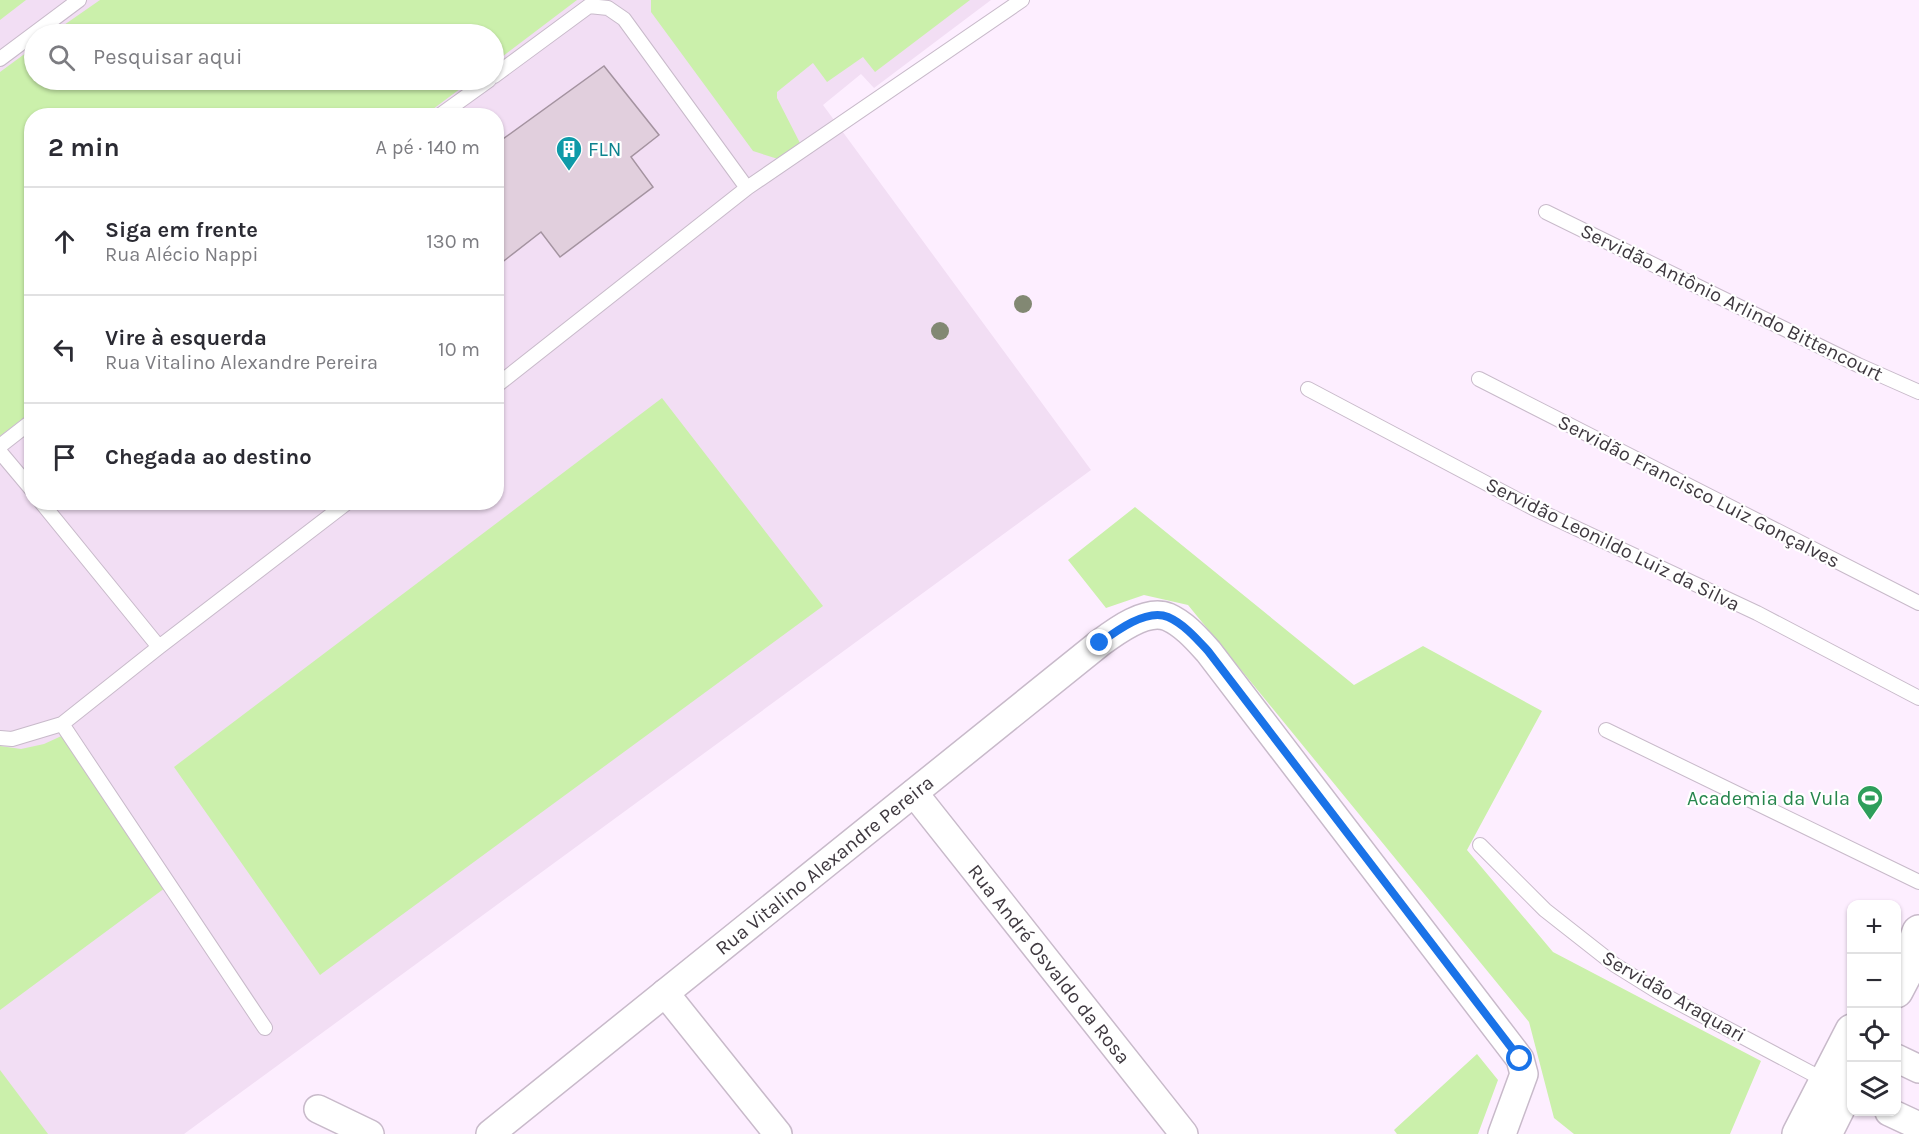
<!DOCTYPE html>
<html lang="pt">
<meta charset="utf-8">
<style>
:root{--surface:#fff;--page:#f7f7f7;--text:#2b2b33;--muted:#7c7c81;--line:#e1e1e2}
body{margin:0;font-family:Karla,sans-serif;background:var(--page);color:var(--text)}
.controls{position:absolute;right:18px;bottom:18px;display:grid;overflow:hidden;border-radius:12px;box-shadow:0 2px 4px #0004}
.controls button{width:54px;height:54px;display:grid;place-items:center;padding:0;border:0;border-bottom:2px solid var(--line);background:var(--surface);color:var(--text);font:30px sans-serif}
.stop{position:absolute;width:18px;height:18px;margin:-14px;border:4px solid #1a73e8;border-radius:50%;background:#fff}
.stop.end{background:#1a73e8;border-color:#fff;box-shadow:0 2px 6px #0008}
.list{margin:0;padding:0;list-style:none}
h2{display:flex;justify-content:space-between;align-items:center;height:78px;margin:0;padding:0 24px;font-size:26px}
h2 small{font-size:20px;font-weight:400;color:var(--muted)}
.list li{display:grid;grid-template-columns:39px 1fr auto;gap:18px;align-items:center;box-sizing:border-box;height:108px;padding:0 24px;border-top:2px solid var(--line)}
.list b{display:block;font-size:22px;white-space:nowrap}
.list p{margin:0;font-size:20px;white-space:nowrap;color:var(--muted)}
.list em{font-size:20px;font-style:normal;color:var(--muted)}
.icon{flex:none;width:33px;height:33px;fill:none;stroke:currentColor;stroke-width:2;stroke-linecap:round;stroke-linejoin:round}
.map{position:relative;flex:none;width:1919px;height:1134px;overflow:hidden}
.search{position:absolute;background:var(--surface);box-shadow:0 2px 4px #0004;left:24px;top:24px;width:480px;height:66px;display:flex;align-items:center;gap:15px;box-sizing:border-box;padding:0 21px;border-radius:33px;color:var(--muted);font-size:22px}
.panel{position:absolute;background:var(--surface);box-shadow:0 2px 4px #0004;left:24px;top:108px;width:480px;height:402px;border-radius:24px}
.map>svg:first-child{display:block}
.built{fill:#f2def4;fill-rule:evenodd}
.green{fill:#cbf0ab}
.building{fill:#e1cfdd;stroke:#a493a0;stroke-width:1.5}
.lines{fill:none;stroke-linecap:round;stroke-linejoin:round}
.lane-casing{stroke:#c8baca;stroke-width:16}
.street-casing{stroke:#c8baca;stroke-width:30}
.secondary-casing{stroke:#c8baca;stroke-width:36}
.lane{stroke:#fff;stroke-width:14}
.street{stroke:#fff;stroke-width:27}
.secondary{stroke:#fff;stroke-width:33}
.tree{fill:#828873}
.route{stroke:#1a73e8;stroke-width:8}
.labels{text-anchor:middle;stroke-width:4.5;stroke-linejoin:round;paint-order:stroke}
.culture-label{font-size:20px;fill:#0d838f;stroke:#fff;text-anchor:start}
.street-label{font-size:20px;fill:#3e383f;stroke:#fff}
.leisure-label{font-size:20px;fill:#27864d;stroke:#fff;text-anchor:end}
</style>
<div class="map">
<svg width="1919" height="1134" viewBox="0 0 1919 1134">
<rect width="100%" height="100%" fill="#fdeeff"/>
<!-- built -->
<path class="built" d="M0,0h991l-117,88 -13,-14 -38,31 268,365 -907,664h-184zM34,34h460v46h-460zM32,116h464v386h-464z"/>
<!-- green -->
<path class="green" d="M0,0h26l-26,20z
M100,0h477l-83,63v-29h-443z
M651,0h319l-95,72 -12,-15 -36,25 -14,-19 -36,29v6l24,47 -23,14 -25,-8 -102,-139z
M34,47v33h438l-47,35 -393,1 -1,296 -31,24v-364z
M662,398l161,208 -503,369 -146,-208z
M1135,507l219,178 69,-39 119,65 -75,139 86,102 208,109 -31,73h-156l-20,-16 -25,-96 -341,-417 -44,-10 -38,13 -38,-48z
M68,733l101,152 -169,125v-264l21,3 23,-5z
M1477,1054l21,26 -20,54h-81l-3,-4z
M0,1070l48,64h-48z"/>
<!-- building -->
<path class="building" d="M604,66l55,69 -28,22 22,30 -93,70 -19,-25 -45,35v-123z"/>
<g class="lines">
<!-- lane casing -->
<g class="lane-casing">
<path id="lane" d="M0,59l79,-59
M494,76l95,-70 19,2 16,11 123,169
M439,116l50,-36
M1546,212l312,153 61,27
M1479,379l440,224
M496,386l251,-198 275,-188
M1308,389l227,120 222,104 162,85
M0,446l32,-25
M0,452l32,38
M41,502l118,145
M62,724l203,304
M1606,730l313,152
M0,738l12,1 50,-15 97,-77 189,-145
M1480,845l65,65 70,55 45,28 166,88"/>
</g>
<!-- street casing -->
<g class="street-casing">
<g id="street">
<path id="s1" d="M914,793l270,341"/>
<path d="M665,993l113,141"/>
<path d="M1896,1058l23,11"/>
<path d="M318,1109l52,25"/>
<path d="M1889,1112l30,14"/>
<path id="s2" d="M490,1134l610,-491c16,-12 47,-35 68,-26 16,7 29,22 40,34l312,408 4,15 -22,60"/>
</g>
</g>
<!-- secondary casing -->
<g class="secondary-casing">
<path id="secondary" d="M1896,991l9,-17 14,-42
M1799,1134l53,-103
M1825,1134l27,-54"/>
</g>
<!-- lane -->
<use href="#lane" class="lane"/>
<!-- street -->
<use href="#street" class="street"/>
<!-- secondary -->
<use href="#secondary" class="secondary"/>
</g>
<!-- trees -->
<g class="tree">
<circle cx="1023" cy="304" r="9"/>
<circle cx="940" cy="331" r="9"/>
</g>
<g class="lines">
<!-- route -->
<path class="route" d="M1100,643c16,-12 47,-35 68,-26 16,7 29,22 40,34l312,408"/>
</g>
<!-- icons -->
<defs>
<g id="building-pin" transform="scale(1.35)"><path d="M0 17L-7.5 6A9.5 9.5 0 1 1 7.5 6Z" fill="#0f9aa8" stroke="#fff"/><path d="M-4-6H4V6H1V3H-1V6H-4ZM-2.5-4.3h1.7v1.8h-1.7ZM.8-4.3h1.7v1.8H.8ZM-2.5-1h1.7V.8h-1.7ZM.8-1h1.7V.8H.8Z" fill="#fff"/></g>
<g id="stadium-pin" transform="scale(1.35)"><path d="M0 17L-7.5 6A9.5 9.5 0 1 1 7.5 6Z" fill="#2e9e5b" stroke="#fff"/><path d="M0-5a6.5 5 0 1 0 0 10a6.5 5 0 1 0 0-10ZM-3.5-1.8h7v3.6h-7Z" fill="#fff"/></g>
</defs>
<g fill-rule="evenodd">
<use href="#building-pin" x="569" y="149"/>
<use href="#stadium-pin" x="1870" y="798"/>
</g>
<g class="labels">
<!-- culture labels -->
<g class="culture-label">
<text x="588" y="156">FLN</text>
</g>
<!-- street labels -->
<g class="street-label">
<text transform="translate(1732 302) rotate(26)" y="7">Servidão Antônio Arlindo Bittencourt</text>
<text transform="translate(1699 491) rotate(27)" y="7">Servidão Francisco Luiz Gonçalves</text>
<text transform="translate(1613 544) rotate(26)" y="7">Servidão Leonildo Luiz da Silva</text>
<text dy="7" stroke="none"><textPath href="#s2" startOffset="429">Rua Vitalino Alexandre Pereira</textPath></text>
<text dy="7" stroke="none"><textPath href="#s1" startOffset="218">Rua André Osvaldo da Rosa</textPath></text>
<text transform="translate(1674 996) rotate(30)" y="7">Servidão Araquari</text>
</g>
<!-- leisure labels -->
<g class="leisure-label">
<text x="1850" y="805">Academia da Vula</text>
</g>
</g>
</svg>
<div class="controls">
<button>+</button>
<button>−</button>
<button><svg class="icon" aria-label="locate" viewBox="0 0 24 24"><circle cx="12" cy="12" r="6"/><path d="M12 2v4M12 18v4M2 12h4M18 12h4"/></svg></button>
<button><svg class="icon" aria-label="layers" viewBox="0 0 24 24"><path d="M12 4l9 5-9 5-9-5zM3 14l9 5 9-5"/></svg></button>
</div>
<div class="stop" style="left:1520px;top:1059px"></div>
<div class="stop end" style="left:1100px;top:643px"></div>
<div class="search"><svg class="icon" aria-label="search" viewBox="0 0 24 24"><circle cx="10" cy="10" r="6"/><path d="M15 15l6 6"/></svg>Pesquisar aqui</div>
<section class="panel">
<h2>2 min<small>A pé · 140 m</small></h2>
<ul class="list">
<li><svg class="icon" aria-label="ahead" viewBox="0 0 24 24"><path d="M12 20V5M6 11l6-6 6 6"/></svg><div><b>Siga em frente</b><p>Rua Alécio Nappi</p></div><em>130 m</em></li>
<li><svg class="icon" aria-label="left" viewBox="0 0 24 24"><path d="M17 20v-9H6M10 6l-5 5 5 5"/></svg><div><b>Vire à esquerda</b><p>Rua Vitalino Alexandre Pereira</p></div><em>10 m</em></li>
<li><svg class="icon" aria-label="arrive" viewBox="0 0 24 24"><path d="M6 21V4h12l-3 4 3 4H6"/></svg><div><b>Chegada ao destino</b></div></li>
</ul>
</section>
</div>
